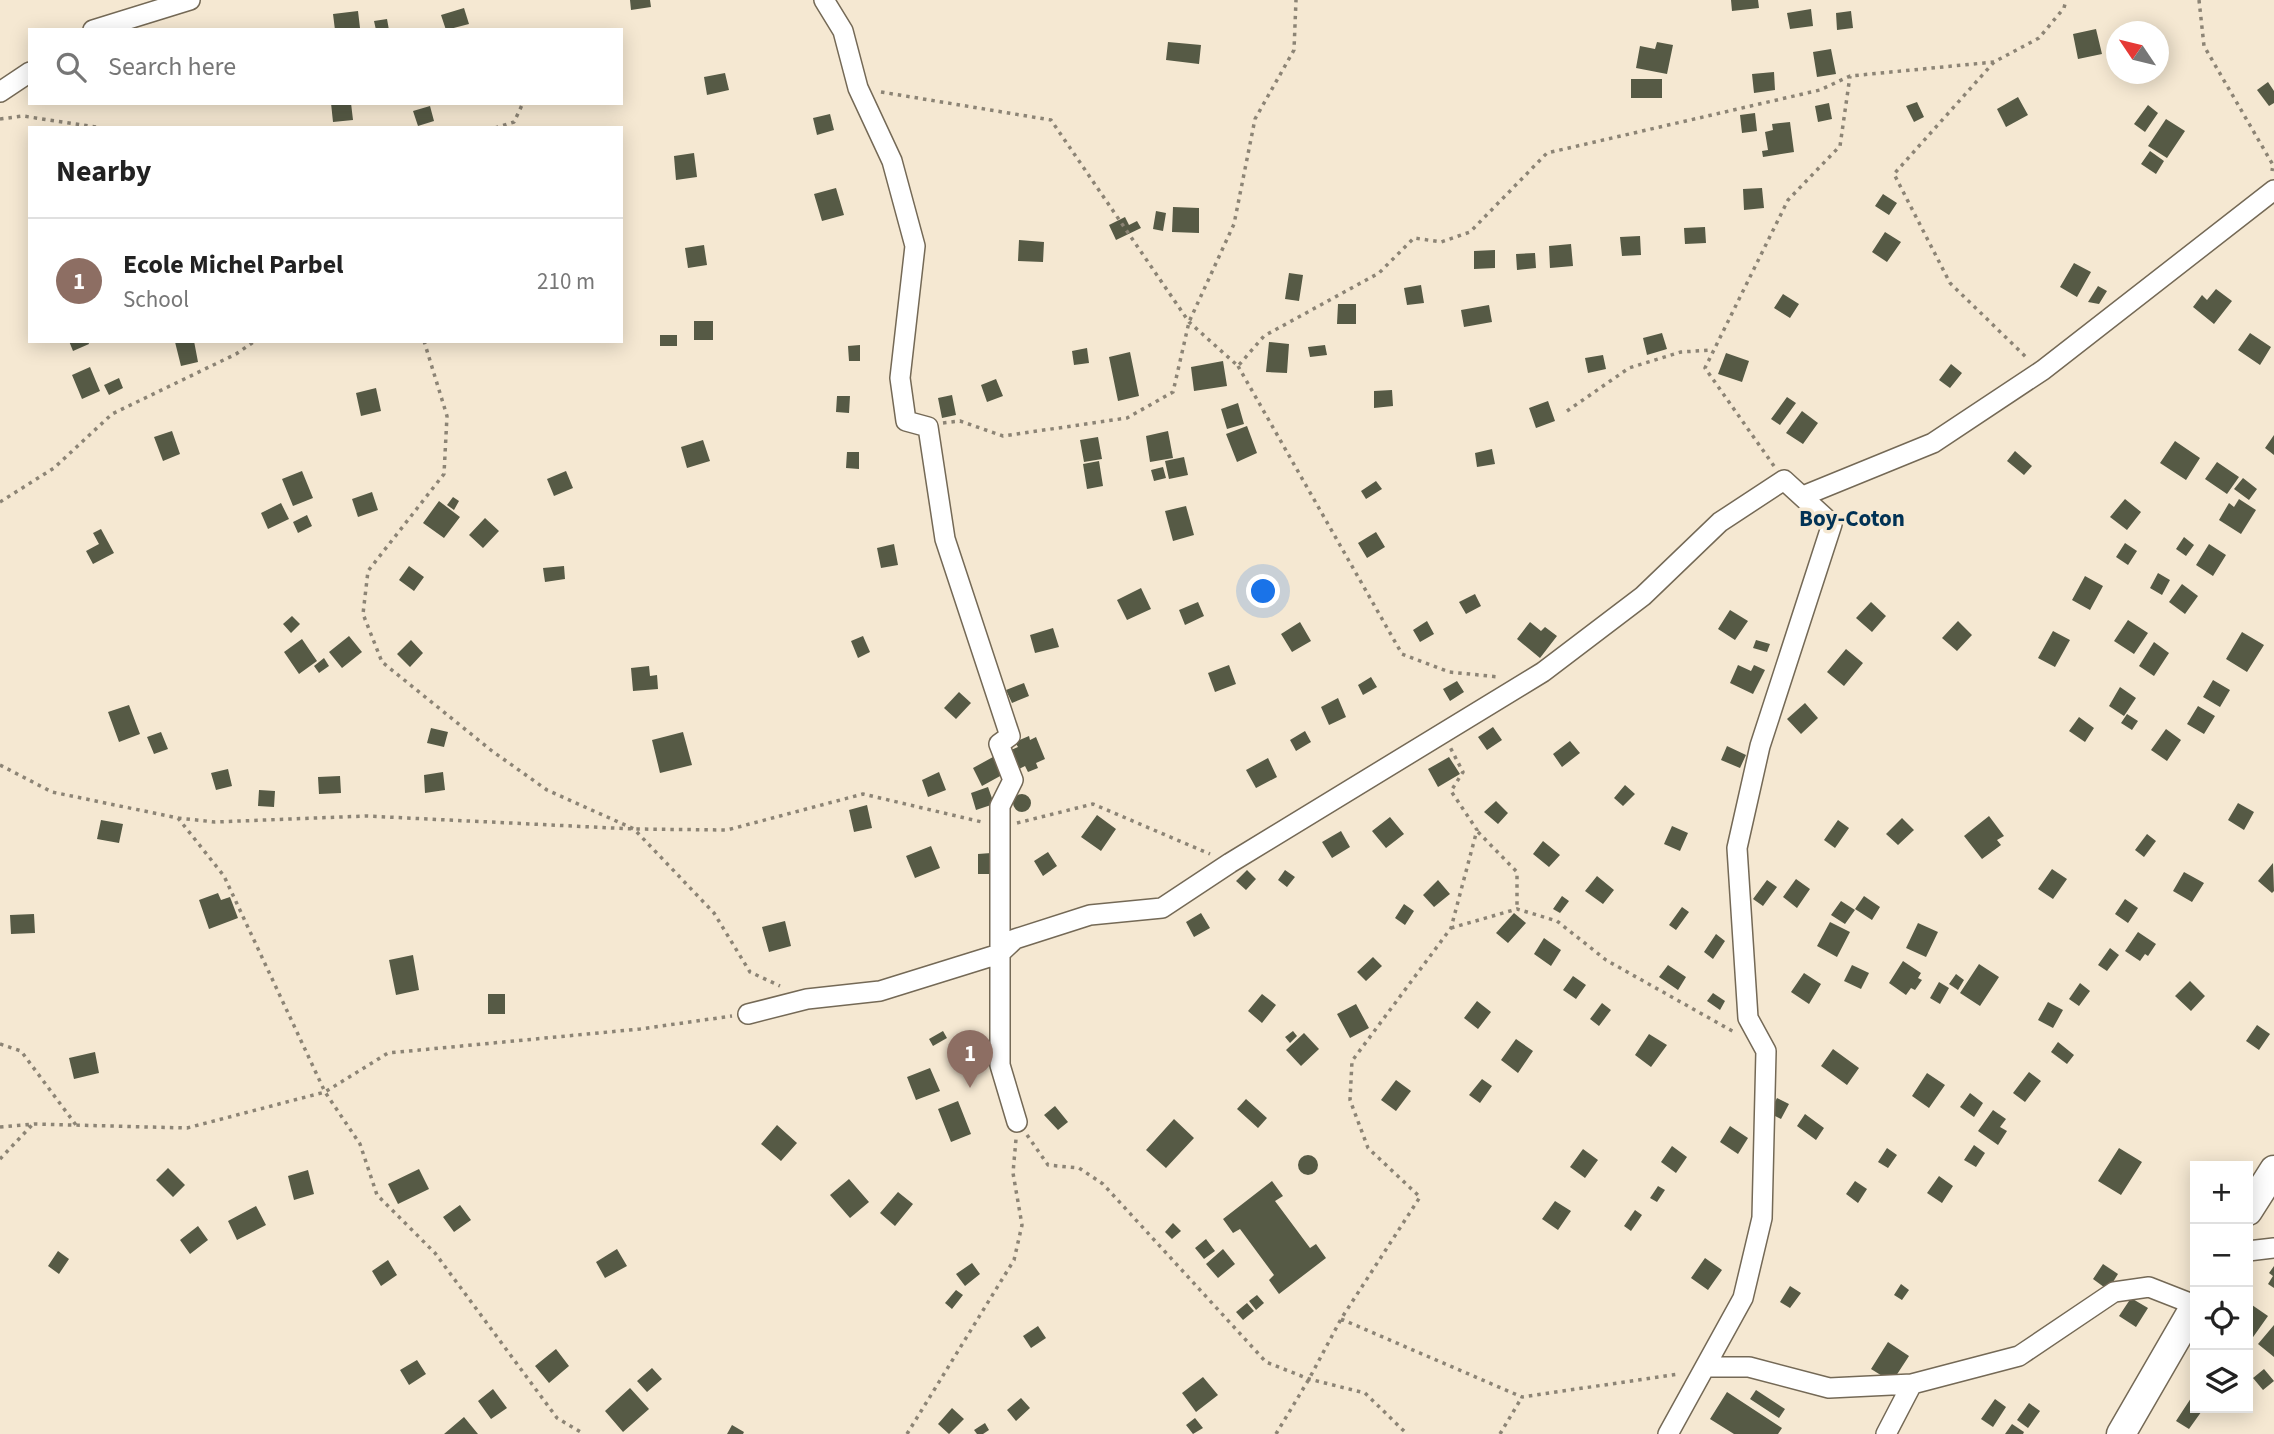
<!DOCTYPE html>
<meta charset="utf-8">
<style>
:root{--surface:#fff;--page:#f6f6f6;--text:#222;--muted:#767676;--line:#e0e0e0;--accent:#7c3aed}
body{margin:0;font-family:"Source Sans 3",sans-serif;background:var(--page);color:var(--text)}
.controls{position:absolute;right:21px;bottom:21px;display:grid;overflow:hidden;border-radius:0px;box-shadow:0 4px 18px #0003}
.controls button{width:63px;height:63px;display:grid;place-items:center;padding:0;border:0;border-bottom:2px solid var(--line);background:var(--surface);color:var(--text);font:35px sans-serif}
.compass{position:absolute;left:2106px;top:21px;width:63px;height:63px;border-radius:50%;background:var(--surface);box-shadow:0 4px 18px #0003;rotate:305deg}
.you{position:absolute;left:1264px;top:592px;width:24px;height:24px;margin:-18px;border:5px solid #fff;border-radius:50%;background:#1a73e8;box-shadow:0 0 0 10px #1a73e833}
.badge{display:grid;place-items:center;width:46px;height:46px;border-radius:50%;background:var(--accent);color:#fff;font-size:23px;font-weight:700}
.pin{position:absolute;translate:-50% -58px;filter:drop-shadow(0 2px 4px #0008)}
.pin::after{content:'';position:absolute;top:37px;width:24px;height:21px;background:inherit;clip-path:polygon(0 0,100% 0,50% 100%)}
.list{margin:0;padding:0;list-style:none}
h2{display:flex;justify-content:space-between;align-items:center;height:91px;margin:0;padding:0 28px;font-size:30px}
h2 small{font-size:23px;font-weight:400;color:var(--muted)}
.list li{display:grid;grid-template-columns:46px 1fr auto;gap:21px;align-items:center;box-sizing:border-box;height:126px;padding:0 28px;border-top:2px solid var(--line)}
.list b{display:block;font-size:26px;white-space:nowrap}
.list p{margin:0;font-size:23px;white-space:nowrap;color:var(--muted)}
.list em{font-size:23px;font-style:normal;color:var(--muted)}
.icon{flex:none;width:38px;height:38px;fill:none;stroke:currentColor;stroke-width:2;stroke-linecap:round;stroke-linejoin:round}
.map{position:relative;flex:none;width:2274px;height:1434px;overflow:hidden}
.search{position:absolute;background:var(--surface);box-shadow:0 4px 18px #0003;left:28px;top:28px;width:595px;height:77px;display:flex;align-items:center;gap:18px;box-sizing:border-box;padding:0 24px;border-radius:0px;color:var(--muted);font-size:26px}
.panel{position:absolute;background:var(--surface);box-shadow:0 4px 18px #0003;left:28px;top:126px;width:595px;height:217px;border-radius:0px}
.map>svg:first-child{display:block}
.building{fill:#565a45}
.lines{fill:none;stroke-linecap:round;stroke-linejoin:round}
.street-casing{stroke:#746956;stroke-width:22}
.secondary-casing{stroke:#746956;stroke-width:31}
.path{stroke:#8c8475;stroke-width:3.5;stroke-dasharray:3.5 5;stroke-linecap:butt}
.street{stroke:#fff;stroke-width:19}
.secondary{stroke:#fff;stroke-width:28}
.labels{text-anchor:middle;stroke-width:7;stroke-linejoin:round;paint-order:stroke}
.neighbourhood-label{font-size:23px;font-weight:bold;fill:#013255;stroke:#f5e8d2}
</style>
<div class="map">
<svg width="2274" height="1434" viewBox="0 0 2274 1434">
<rect width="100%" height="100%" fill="#f5e8d2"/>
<!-- building -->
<path class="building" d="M630,0h20l1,7 -20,3z
M1731,0h27l1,8 -27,3z
M464,8l5,16 -23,6 -5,-15z
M1811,9l2,17 -23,3 -3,-16z
M358,11l2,17 -25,2 -2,-16z
M1851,11l2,17 -16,2 -1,-17z
M387,19l2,11h-13l-2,-9z
M2096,29l6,25 -24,5 -5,-25z
M1168,42l33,3 -2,19 -33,-4z
M1657,42l16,3 -6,29 -31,-6 4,-22 15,3z
M1831,49l5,25 -19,3 -4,-25z
M1774,72l1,18 -21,3 -2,-19z
M725,73l4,17 -22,5 -3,-18z
M1631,79h31v19h-31z
M2268,82l6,9v12l-5,3 -12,-16z
M2018,97l10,18 -22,12 -9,-18z
M1917,102l7,15 -10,5 -8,-16z
M331,103h20l2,17 -20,2z
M1829,103l3,16 -14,3 -3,-16z
M2148,105l10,8 -13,19 -11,-8z
M430,106l4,15 -16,5 -5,-15z
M1755,113l2,18 -15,2 -2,-18z
M830,114l4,16 -17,5 -4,-17z
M2166,119l19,12 -18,27 -19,-12z
M1790,122l4,30 -31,5 -1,-6 6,-1 -3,-18 8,-2 -1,-6z
M2150,151l14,10 -8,13 -15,-10z
M694,153l3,24 -21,3 -2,-24z
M836,188l8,27 -22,6 -8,-27z
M1762,188l2,20 -20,2 -1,-21z
M1883,194l14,9 -8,12 -14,-9z
M1173,207l26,1v25l-27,-1z
M1156,211l10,2 -3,18 -10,-2z
M1125,217l4,8 8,-4 4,7 -25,12 -7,-15z
M1705,227l1,16 -21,1 -1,-16z
M1885,232l16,10 -14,20 -15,-10z
M1640,236l1,19 -19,1 -2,-19z
M1019,240l25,2 -1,20 -25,-1z
M1571,244l2,22 -23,2 -1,-22z
M704,245l3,20 -19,3 -3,-20z
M1495,250v18l-21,1v-18z
M1535,253l1,15 -19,2 -1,-16z
M2074,263l17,9 -14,25 -17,-10z
M1289,273l14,2 -4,26 -14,-2z
M1421,285l3,18 -17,2 -3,-17z
M2098,286l9,5 -8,13 -11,-2z
M2216,289l16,12 -18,23 -21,-17 9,-12 5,5z
M1783,294l16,10 -9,14 -16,-10z
M1338,304h18v20h-19z
M1489,305l3,17 -28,5 -3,-17z
M694,321h19v19h-19z
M1662,333l5,16 -20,6 -4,-17z
M2250,333l21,14 -11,18 -22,-15z
M660,335h17v11h-17z
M69,341h19l1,3 -16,7z
M178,341h16l4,21 -17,4 -6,-24z
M1269,342l20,2 -2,29 -21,-1z
M860,345v16h-11l-1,-15z
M1325,345l2,10 -17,2 -2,-10z
M1087,348l2,15 -15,2 -2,-14z
M1130,352l9,44 -21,5 -9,-44z
M1726,353l23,8 -7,21 -24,-8z
M1603,355l3,14 -18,4 -3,-15z
M1223,361l4,25 -33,5 -3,-24z
M1951,364l11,9 -12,15 -11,-8z
M90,367l10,24 -18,8 -10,-24z
M119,378l4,10 -14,7 -5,-10z
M996,379l7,17 -16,6 -6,-17z
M376,388l5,23 -20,5 -5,-23z
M1392,390l1,16 -19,2v-17z
M952,395l4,20 -14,3 -4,-20z
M837,396h13l-1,17 -13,-1z
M1787,397l9,6 -16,22 -9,-6z
M1548,401l7,20 -19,7 -7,-20z
M1238,403l6,21 -17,5 -6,-20z
M1802,411l16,12 -15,21 -17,-11z
M1247,426l10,27 -20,9 -11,-28z
M172,431l8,23 -17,7 -9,-24z
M1168,431l5,27 -23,4 -4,-26z
M2274,435v20l-9,-7z
M1098,437l4,22 -18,3 -4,-22z
M703,440l7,21 -23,7 -6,-21z
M2175,441l25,17 -14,22 -26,-17z
M1492,449l3,15 -18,3 -2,-14z
M2015,451l17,15 -8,9 -17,-14z
M847,452h12v17l-13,-1z
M1184,457l4,18 -19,4 -4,-18z
M1099,461l4,25 -16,3 -4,-25z
M2217,462l22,15 -12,17 -22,-15z
M1163,467l3,11 -12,3 -3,-11z
M302,471l11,27 -20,8 -11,-27z
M566,471l7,17 -19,8 -7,-17z
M2243,478l14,11 -8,11 -15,-11z
M1376,481l6,8 -16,10 -5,-8z
M372,492l6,18 -20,7 -6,-18z
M453,497l6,4 -5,9 -7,-5z
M2125,499l16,13 -14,18 -17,-13z
M2239,499l17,11 -15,24 -22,-14 10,-17 5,4z
M439,501l21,16 -16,21 -21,-15z
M281,503l8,16 -21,10 -7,-16z
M1186,506l8,29 -21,6 -8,-30z
M307,515l5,11 -14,7 -5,-11z
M485,518l14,13 -16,17 -14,-13z
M101,529l13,24 -21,11 -7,-13 13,-7 -6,-11z
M1376,532l9,15 -18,11 -9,-15z
M2184,537l10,8 -8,11 -10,-7z
M2125,543l12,8 -9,14 -12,-8z
M894,544l4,21 -17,3 -4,-20z
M2209,544l17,11 -13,21 -17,-11z
M409,566l15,11 -10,14 -15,-11z
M564,566l1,13 -20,3 -2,-14z
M2158,573l12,7 -8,15 -12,-7z
M2085,576l18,10 -13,24 -18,-10z
M2182,584l16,12 -13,18 -16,-12z
M1141,588l10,21 -24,11 -10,-20z
M1475,594l6,12 -15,8 -7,-12z
M1198,602l6,14 -19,9 -6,-15z
M1871,602l15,14 -14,16 -16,-14z
M1730,610l18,11 -13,19 -17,-11z
M292,616l8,8 -9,9 -8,-9z
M2128,620l20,13 -14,21 -20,-13z
M1427,621l7,13 -14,8 -7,-12z
M1958,621l14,14 -15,16 -15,-13z
M1300,622l11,19 -19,11 -11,-18z
M1530,622l11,9 4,-4 12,9 -17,22 -23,-19z
M1053,628l6,19 -24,6 -5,-18z
M2053,631l17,9 -15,27 -17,-9z
M2242,632l22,13 -17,27 -21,-13z
M349,636l13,16 -20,16 -13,-16z
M863,636l7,16 -12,6 -7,-17z
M302,639l15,22 -18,13 -15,-22z
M411,640l12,13 -13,14 -13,-13z
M1756,640l14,4 -3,8 -14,-4z
M2154,642l15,11 -15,23 -15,-10z
M1846,649l17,14 -19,23 -17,-14z
M324,658l5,8 -10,7 -5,-7z
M1229,665l7,19 -21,8 -7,-19z
M1738,665l13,6 3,-6 11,5 -12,24 -23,-11z
M649,666l1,10 7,-1 1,14 -25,2 -2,-23z
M1371,677l6,10 -14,8 -5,-10z
M2213,680l17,10 -10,17 -17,-10z
M1457,681l7,11 -14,9 -7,-12z
M1024,683l5,13 -17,7 -6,-13z
M2120,687l16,11 -12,18 -15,-10z
M959,692l12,11 -15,16 -12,-11z
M1338,698l8,19 -17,8 -8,-18z
M1805,703l13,15 -17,16 -14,-15z
M129,705l11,29 -21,8 -11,-30z
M2198,706l17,10 -11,18 -17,-10z
M2127,714l11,7 -6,9 -11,-7z
M2079,717l15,11 -9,14 -16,-11z
M1493,727l9,13 -15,10 -9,-13z
M431,728l17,4 -4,15 -17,-4z
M2166,729l15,11 -14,21 -16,-11z
M1305,731l6,11 -15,9 -6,-11z
M161,732l7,17 -14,5 -7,-17z
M683,732l9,33 -32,8 -8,-33z
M1029,736l1,4 6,-3 9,22 -9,4 2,5 -10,4 -3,-6 -6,3 -8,-19 7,-3 -3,-5z
M1570,741l10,12 -18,14 -9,-13z
M1727,746l19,9 -6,13 -19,-8z
M993,757l9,18 -20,11 -9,-18z
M1449,757l11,17 -22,13 -10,-18z
M1268,758l9,19 -21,11 -10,-18z
M228,769l4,17 -16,4 -5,-17z
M443,772l2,18 -20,3 -1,-18z
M939,772l7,18 -18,7 -6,-17z
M340,776l1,17 -22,1 -1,-17z
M1625,785l10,9 -12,12 -9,-8z
M988,787l6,17 -18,6 -5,-17z
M259,790l16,1 -1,16 -16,-1z
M1013 803a9 9 0 1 1 18 0a9 9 0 1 1-18 0Z
M1496,801l12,12 -10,11 -14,-12z
M2238,803l16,9 -10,18 -16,-10z
M867,805l5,23 -18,4 -5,-22z
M1097,815l19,14 -15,22 -20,-14z
M1989,816l15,20 -7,4 4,5 -19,14 -18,-23z
M1390,817l14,17 -18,14 -14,-17z
M1902,818l12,12 -16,15 -12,-11z
M101,820l22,4 -4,19 -22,-4z
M1838,820l11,8 -14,20 -11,-8z
M1672,826l16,7 -8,18 -16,-7z
M1341,831l9,16 -18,11 -10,-16z
M2147,834l9,7 -12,16 -9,-7z
M1543,841l17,14 -11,12 -16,-13z
M931,846l9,22 -25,10 -9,-22z
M1048,852l9,14 -14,10 -9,-15z
M991,853v21h-13v-20z
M2273,863l1,28 -2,2 -14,-12z
M2052,869l15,10 -14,20 -15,-10z
M1247,870l9,9 -10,11 -10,-9z
M1285,870l10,7 -8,10 -9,-7z
M2184,872l20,11 -12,19 -19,-11z
M1597,876l17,14 -11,14 -18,-13z
M1796,879l14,10 -13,19 -14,-11z
M1438,880l12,14 -16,13 -11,-12z
M1767,880l10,7 -14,19 -10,-7z
M218,893l3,7 9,-3 8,21 -29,11 -10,-29z
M1562,896l7,5 -9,12 -7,-4z
M1864,896l16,11 -8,13 -17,-11z
M2125,899l13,9 -10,15 -13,-9z
M1841,901l14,9 -10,14 -14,-9z
M1404,904l10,7 -9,14 -10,-7z
M1682,907l7,5 -13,18 -7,-5z
M1201,913l9,15 -16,9 -8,-15z
M1514,913l12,10 -18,20 -12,-10z
M34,914l1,19 -24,1 -1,-19z
M785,921l6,25 -22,6 -7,-25z
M1830,922l20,10 -13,25 -20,-11z
M1918,923l20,9 -12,25 -20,-9z
M2138,932l18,12 -8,12 -3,-2 -5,7 -15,-10z
M1716,934l9,7 -12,18 -9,-7z
M1544,938l17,12 -10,16 -17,-12z
M2110,948l9,7 -12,16 -9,-6z
M413,955l6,35 -23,5 -7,-35z
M1373,957l9,9 -16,15 -9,-9z
M1903,961l18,12 -3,5 4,2 -7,10 -4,-2 -5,7 -17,-12z
M1979,964l20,13 -19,29 -20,-13z
M1668,965l18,12 -8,13 -19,-13z
M1852,965l17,8 -8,16 -17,-8z
M1804,973l17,11 -12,20 -18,-12z
M1956,974l8,6 -6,10 -9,-6z
M1573,976l13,9 -10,14 -13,-9z
M2190,981l15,15 -14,15 -16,-15z
M1939,982l10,6 -9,16 -10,-6z
M2080,983l10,8 -11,15 -10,-7z
M1713,993l12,8 -5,9 -13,-9z
M488,994h17v20h-17z
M1262,994l14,11 -14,18 -14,-12z
M1477,1001l14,11 -13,17 -14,-11z
M2048,1002l15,8 -10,18 -15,-8z
M1602,1003l9,7 -12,16 -9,-7z
M1356,1004l13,24 -19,10 -13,-24z
M2257,1025l13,9 -11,16 -13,-9z
M943,1031l4,7 -14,8 -4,-7z
M1293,1031l4,5 -7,7 -5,-6z
M1304,1033l15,16 -18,17 -15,-16z
M1649,1034l18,11 -16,22 -16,-12z
M1516,1039l17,12 -15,22 -17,-13z
M2058,1042l16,13 -7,9 -16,-12z
M1833,1049l26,19 -12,17 -26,-19z
M95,1052l4,21 -25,6 -5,-21z
M930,1068l10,23 -24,9 -9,-23z
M2029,1072l12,9 -16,21 -12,-9z
M1927,1073l18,12 -16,23 -17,-12z
M1482,1079l10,7 -12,17 -11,-8z
M1396,1080l15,11 -15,20 -15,-11z
M1970,1093l13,10 -9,14 -14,-10z
M1777,1098l12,6 -8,15 -12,-6z
M1246,1099l21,19 -9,10 -21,-19z
M958,1101l13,33 -20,8 -13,-33z
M1055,1106l13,16 -10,8 -14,-15z
M1993,1110l13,9 -6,8 7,4 -9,14 -20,-14z
M1805,1114l19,14 -8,12 -19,-14z
M1174,1119l20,19 -28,30 -20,-18z
M777,1125l20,18 -16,18 -20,-17z
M1730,1126l18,12 -10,16 -18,-12z
M1974,1145l11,8 -9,14 -12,-7z
M1672,1146l15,11 -11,16 -15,-11z
M1887,1148l10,7 -9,13 -10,-6z
M2119,1148l23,14 -21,33 -23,-14z
M1583,1149l15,11 -13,18 -15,-11z
M1298 1165a10 10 0 1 1 20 0a10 10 0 1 1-20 0Z
M168,1168l17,17 -12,12 -17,-17z
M419,1169l10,20 -31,15 -10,-20z
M308,1170l6,24 -20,6 -6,-24z
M1939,1176l14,10 -11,17 -15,-10z
M849,1179l20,23 -19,16 -20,-23z
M1272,1181l11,15 -8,5 35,47 6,-4 10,14 -47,36 -10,-14 5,-5 -34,-46 -7,4 -10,-14z
M1855,1181l12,8 -9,14 -12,-9z
M1658,1186l7,4 -8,12 -7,-4z
M898,1192l15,12 -18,22 -15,-13z
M1555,1201l16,10 -13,19 -16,-11z
M460,1205l11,15 -17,12 -11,-15z
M256,1206l10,19 -29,15 -9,-19z
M1635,1210l7,5 -11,16 -7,-5z
M1173,1223l8,8 -9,8 -7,-7z
M198,1226l10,14 -18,14 -10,-14z
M1206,1239l9,12 -11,8 -9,-11z
M617,1249l10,17 -22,12 -9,-16z
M1223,1249l12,15 -17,14 -12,-14z
M58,1251l11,8 -10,15 -11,-8z
M1705,1258l17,12 -14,20 -17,-12z
M388,1260l9,15 -16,11 -9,-15z
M972,1263l8,11 -15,12 -9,-12z
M2103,1264l15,10 -10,16 -15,-11z
M2274,1266v22l-6,-4 5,-8 -4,-3z
M1901,1284l8,6 -7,10 -8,-5z
M1790,1286l11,7 -11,15 -10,-6z
M956,1290l7,5 -11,14 -7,-6z
M1257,1295l7,8 -8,7 -7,-9z
M2131,1298l17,10 -12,19 -17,-11z
M1247,1303l7,8 -11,9 -7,-8z
M2252,1305l16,11 -17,24 -3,-2v-27z
M2274,1325v32l-16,-13z
M1038,1326l8,12 -15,10 -8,-12z
M1888,1342l21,14 -17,26 -21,-13z
M556,1349l13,17 -20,17 -14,-17z
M417,1360l9,14 -17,11 -9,-15z
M652,1368l10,11 -15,13 -10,-11z
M2264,1369l10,12 -11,9 -10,-12z
M1203,1377l15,18 -22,17 -14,-19z
M630,1388l19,21 -26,23 -18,-21z
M493,1389l14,19 -16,11 -13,-18z
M1756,1390l29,19 -6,9 -29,-19z
M1727,1392l55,36 -4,6h-44l-24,-15z
M2195,1392v16h9l-15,21 -13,-8z
M1021,1398l9,10 -14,13 -9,-11z
M1995,1399l11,8 -13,20 -12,-8z
M2029,1403l11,8 -12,17 -11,-8z
M952,1408l12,11 -15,15 -11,-10z
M464,1417l14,17h-34z
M1195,1418l8,10 -10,6 -7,-9z
M985,1423l4,7 -6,4h-6l-3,-4z
M2012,1424l12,8 -1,2h-18z
M732,1425l12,7 -1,2h-16z"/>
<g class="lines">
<!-- street casing -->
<g class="street-casing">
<path id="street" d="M824,0l19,31 15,57 34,73 23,85 -15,132 6,43 22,6 17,112 65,197 -11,8 14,36 -13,26v259l17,57
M93,30l97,-30
M0,92l30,-20
M1803,496l130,-53 110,-73 231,-180
M748,1014l59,-15 73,-8 119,-37 16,-15 75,-24 72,-7 68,-45 313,-191 100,-76 77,-74 64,-42 48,44 -72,222 -23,102 11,170 18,33 -4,167 -19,80 -75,136
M2248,1251l26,-3
M1705,1367h44l80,21 83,-4 107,-28 95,-64 35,-5 46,18
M1886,1434l26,-50"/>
</g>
<!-- secondary casing -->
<g class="secondary-casing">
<path id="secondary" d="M2248,1211l26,-41
M2121,1434l74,-128"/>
</g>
<!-- path -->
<path class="path" d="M2199,0l5,46 69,119 -1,6
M1994,62l-100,112 56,109 77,75
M881,92l170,28 138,202 49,44 26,-30 115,-63 35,-35 27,4 29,-10 77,-79 273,-63 30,-14 144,-14 45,-24 25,-30 2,-8
M0,119l23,-3 79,12
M495,128l19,-6 9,-19
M424,341l23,75 -3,58 -76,97 -5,43 19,48 110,89 55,39 87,39 80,84 36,59 30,14
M1238,366l164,288 47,18 50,5
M1567,411l62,-43 52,-16 31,-2
M943,423l17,-2 43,15 124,-18 46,-26 16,-70 45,-98 21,-105 39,-69 2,-50
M1774,466l-69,-98 83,-168 52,-54 10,-70
M0,502l54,-34 58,-54 124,-60 19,-13
M0,765l52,27 126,26 46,58 101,216 35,52 17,51 58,58 122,165 27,16
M178,818l37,4 151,-6 268,13 93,1 136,-36 119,28
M1017,823l76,-19 117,50
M1478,832l39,40v37
M1451,928l66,-19 40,12 49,39 128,72
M0,1044l21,7 55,74
M0,1127l34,-3 153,4 138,-36 63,-39 252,-24 92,-13
M1027,1135l21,30 31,3 24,16 163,178 43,17 56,14 42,41
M0,1159l32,-34
M1341,1319l181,78 157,-23
M907,1434l107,-174 8,-35 -9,-52 3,-34
M1276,1434l33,-55 32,-60 79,-122 -52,-49 -18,-48 2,-39 99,-133 26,-98 -26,-39 12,-19 -13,-25
M1500,1434l22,-37"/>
<!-- street -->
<use href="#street" class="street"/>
<!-- secondary -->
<use href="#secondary" class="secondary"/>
</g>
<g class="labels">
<!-- neighbourhood labels -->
<g class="neighbourhood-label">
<text x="1852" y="526">Boy-Coton</text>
</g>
</g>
</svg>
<div class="controls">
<button>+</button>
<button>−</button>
<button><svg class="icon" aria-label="locate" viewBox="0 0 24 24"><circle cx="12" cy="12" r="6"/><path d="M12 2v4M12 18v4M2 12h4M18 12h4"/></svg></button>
<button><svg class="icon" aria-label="layers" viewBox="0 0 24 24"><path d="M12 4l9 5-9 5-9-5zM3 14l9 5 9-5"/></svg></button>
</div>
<svg class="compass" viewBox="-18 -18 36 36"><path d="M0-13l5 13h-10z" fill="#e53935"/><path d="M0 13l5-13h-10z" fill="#767676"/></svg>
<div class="you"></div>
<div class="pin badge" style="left:970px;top:1088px;background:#8d6e63">1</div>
<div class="search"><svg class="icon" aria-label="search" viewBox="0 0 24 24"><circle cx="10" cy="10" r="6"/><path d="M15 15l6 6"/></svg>Search here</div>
<section class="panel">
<h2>Nearby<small></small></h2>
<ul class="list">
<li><span class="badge" style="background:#8d6e63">1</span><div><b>Ecole Michel Parbel</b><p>School</p></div><em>210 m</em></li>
</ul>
</section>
</div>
